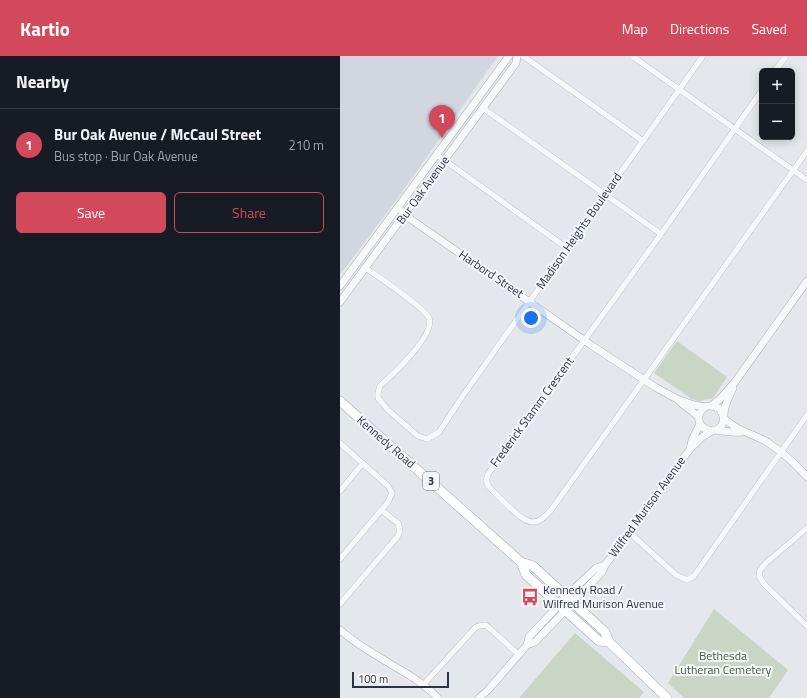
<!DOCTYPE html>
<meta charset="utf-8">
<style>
:root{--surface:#171b24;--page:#20242c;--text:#f1f3f6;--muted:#9ea1a6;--line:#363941;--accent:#d1495b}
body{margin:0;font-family:"Titillium Web",sans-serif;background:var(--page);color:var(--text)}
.controls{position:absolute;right:12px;top:12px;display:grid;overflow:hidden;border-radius:6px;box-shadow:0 2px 10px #0003}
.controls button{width:36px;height:36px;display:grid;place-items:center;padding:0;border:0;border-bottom:1px solid var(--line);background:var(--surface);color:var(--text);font:20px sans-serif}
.scale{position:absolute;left:12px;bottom:10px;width:97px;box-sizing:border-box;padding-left:4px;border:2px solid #2b3445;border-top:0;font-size:11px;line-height:14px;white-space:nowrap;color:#2b3445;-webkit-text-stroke:3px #f4f6f9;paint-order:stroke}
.you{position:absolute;left:191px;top:262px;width:14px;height:14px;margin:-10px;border:3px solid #fff;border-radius:50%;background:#1a73e8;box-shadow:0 0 0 6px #1a73e833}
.badge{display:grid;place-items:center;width:26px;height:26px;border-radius:50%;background:var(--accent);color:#fff;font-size:13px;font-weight:700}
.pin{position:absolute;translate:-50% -33px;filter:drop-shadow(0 1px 2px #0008)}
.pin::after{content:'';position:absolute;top:21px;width:14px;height:12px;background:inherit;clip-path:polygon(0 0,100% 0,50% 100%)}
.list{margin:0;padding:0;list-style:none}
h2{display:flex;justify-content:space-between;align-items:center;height:52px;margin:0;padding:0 16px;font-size:17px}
h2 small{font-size:13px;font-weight:400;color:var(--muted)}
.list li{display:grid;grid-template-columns:26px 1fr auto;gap:12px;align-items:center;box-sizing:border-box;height:72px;padding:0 16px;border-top:1px solid var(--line)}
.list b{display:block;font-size:15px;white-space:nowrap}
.list p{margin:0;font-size:13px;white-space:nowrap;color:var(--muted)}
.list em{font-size:13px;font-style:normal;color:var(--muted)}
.actions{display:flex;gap:8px;padding:12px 16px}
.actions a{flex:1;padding:9px 0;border:1px solid var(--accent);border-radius:6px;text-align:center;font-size:14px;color:var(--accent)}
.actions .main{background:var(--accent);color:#fff}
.map{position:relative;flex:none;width:467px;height:642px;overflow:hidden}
header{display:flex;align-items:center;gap:24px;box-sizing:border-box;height:56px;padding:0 20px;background:var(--accent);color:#fff}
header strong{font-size:19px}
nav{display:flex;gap:22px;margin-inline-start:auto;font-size:14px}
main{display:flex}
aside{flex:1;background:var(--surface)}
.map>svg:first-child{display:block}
.built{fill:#d2d6de}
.green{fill:#c9d6c5}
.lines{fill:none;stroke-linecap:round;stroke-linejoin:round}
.minor-casing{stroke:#a9aeb7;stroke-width:6}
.tertiary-casing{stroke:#a9aeb7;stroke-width:8}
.primary-casing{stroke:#a3abb8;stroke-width:10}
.minor{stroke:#f7f8fa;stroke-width:5.5}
.tertiary{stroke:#f7f8fa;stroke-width:7}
.primary{stroke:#fff;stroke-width:9}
.labels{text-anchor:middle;stroke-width:4;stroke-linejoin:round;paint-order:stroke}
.shield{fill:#f4f6f9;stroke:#676e7b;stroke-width:1}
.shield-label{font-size:11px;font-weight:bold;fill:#2b3445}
.street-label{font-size:12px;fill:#2b3445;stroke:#f4f6f9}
.poi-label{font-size:12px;fill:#2b3445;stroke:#f4f6f9;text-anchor:start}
.park-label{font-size:12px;fill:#3f6138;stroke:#f4f6f9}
</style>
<header>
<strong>Kartio</strong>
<nav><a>Map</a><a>Directions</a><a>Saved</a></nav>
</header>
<main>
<aside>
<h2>Nearby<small></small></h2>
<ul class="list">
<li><span class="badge">1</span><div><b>Bur Oak Avenue / McCaul Street</b><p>Bus stop · Bur Oak Avenue</p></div><em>210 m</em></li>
</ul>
<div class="actions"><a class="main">Save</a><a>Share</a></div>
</aside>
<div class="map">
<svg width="467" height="642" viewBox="0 0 467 642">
<rect width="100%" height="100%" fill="#e4e7ec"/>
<!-- built -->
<path class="built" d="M0,0h158l-101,143 -57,76z"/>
<!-- green -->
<path class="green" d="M337,285l50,36 -14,21 -14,3 -7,-2 -38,-26z
M374,553l74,61 -19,28h-85l-16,-15z
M235,577l69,59 -5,6h-120z"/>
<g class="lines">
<!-- minor casing -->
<g class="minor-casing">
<path id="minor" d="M183,0l120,85
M292,0l175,124
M435,15l11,-15
M422,34l-101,144 -173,240 -2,7 3,6c9,8 32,36 44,35 8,0 13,-7 18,-12l256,-359
M143,52l178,126
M97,99l130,93
M26,212c11,8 59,40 63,50 7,17 -37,57 -49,68l-2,7v5l10,12 30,26 9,3 12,-7 23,-35 241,-341
M0,387l48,43 4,7 -4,9 -48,57
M0,435l23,-28
M467,472l-41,35 -6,7 -1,6 5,8 43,42
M290,477l46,42 11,5 7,-4 113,-161
M0,548l58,-68 2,-5 -2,-8 -17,-13
M84,628l51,-56 4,-2 7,-1 32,29"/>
</g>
<!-- tertiary casing -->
<g class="tertiary-casing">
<path id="tertiary" d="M58,152l11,10 182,127 64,42 22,12 17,6 12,2
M0,230l169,-230
M0,246l176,-239 1,-7
M340,346l19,15
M371,350l9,-7 15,-17 72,-101
M383,360l-3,-7c-6,-4 -14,-5 -19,2 -9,13 10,27 20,15 3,-3 2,-7 3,-11 0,-10 5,-18 9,-27
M384,362c14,14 28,15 43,24 15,10 29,22 40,35
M375,374c7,1 21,3 27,2
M350,393l2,-9 8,-16
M0,574c12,10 25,19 39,27 21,13 42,23 59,41
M187,589l2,-8 47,-50 20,-19 9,-3
M139,642l9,-8 39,-45 8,-3 67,-70 3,-7 25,-32 60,-84 12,-12 10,-6"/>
</g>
<!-- primary casing -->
<g class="primary-casing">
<path id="primary" d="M0,345l181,161 12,4 72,66 4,10 58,56
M181,506l5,13 73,66 10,1"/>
</g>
<!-- minor -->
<use href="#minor" class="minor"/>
<!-- tertiary -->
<use href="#tertiary" class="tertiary"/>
<!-- primary -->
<use href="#primary" class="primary"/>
</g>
<!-- icons -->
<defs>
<g id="bus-bare" transform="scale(1.38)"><path d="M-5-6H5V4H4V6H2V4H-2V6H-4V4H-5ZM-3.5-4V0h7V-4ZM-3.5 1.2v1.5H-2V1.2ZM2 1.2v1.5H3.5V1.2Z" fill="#d1495b" stroke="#f4f6f9" stroke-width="2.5" paint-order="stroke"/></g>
</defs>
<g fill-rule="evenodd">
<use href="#bus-bare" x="190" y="541"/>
</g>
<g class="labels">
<!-- shield labels -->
<rect class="shield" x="83" y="416" width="16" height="18" rx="3"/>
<g class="shield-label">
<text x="91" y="429">3</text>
</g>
<!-- street labels -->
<g class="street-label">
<text transform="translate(83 134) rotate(-54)" y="4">Bur Oak Avenue</text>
<text transform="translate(239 175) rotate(-55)" y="4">Madison Heights Boulevard</text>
<text transform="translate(151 218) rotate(34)" y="4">Harbord Street</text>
<text transform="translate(192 356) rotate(-54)" y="4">Frederick Stamm Crescent</text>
<text transform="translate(46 386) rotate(41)" y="4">Kennedy Road</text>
<text transform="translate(307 451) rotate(-54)" y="4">Wilfred Murison Avenue</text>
</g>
<!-- poi labels -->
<g class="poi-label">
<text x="203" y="538">Kennedy Road /<tspan x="203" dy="14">Wilfred Murison Avenue</tspan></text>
</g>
<!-- park labels -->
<g class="park-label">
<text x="383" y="604">Bethesda<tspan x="383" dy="14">Lutheran Cemetery</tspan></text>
</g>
</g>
</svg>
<div class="controls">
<button>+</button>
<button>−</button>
</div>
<div class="scale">100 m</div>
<div class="you"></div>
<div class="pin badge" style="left:102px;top:82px">1</div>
</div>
</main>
